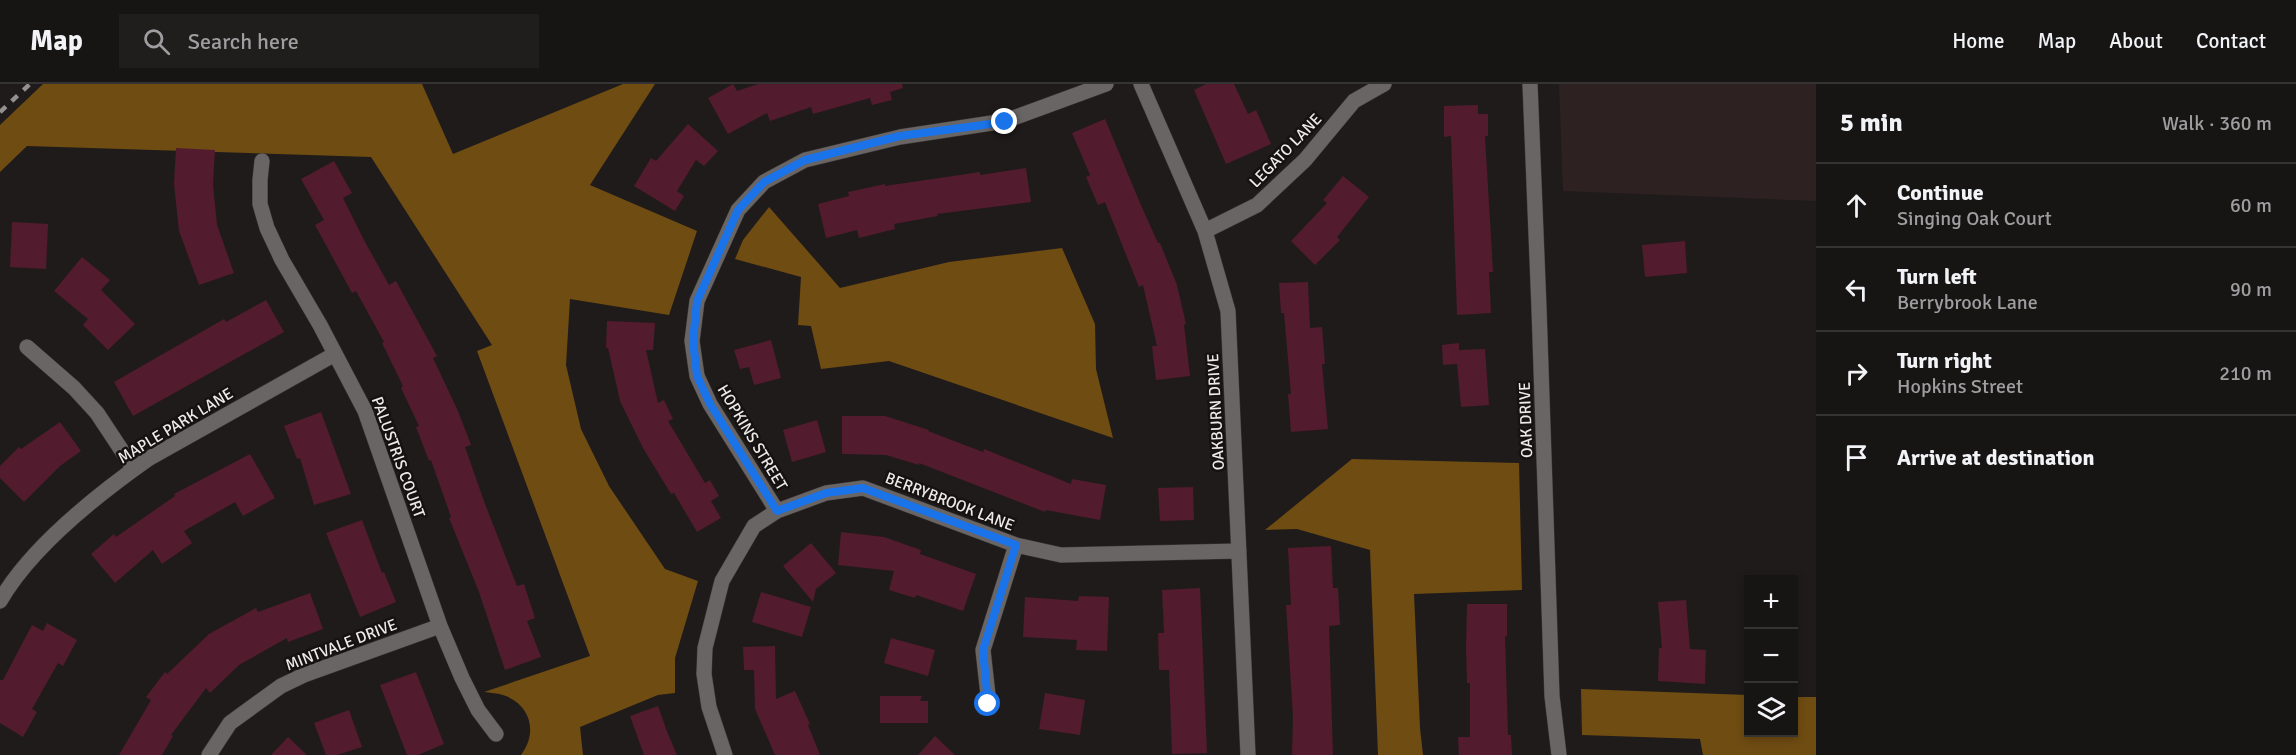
<!DOCTYPE html>
<meta charset="utf-8">
<style>
:root{--surface:#171414;--page:#201d1d;--text:#f1f3f6;--muted:#9e9ea0;--line:#363334}
body{margin:0;font-family:Signika,sans-serif;background:var(--page);color:var(--text)}
.controls{position:absolute;right:18px;bottom:18px;display:grid;overflow:hidden;border-radius:0px;box-shadow:0 3px 9px #0003}
.controls button{width:54px;height:54px;display:grid;place-items:center;padding:0;border:0;border-bottom:2px solid var(--line);background:var(--surface);color:var(--text);font:30px sans-serif}
.stop{position:absolute;width:18px;height:18px;margin:-14px;border:4px solid #1a73e8;border-radius:50%;background:#fff}
.stop.end{background:#1a73e8;border-color:#fff;box-shadow:0 2px 6px #0008}
.list{margin:0;padding:0;list-style:none}
h2{display:flex;justify-content:space-between;align-items:center;height:78px;margin:0;padding:0 24px;font-size:26px}
h2 small{font-size:20px;font-weight:400;color:var(--muted)}
.list li{display:grid;grid-template-columns:39px 1fr auto;gap:18px;align-items:center;box-sizing:border-box;height:84px;padding:0 24px;border-top:2px solid var(--line)}
.list b{display:block;font-size:22px;white-space:nowrap}
.list p{margin:0;font-size:20px;white-space:nowrap;color:var(--muted)}
.list em{font-size:20px;font-style:normal;color:var(--muted)}
.icon{flex:none;width:33px;height:33px;fill:none;stroke:currentColor;stroke-width:2;stroke-linecap:round;stroke-linejoin:round}
.map{position:relative;flex:none;width:1816px;height:671px;overflow:hidden}
header{display:flex;align-items:center;gap:36px;box-sizing:border-box;height:84px;padding:0 30px;background:var(--surface);border-bottom:2px solid var(--line)}
header strong{font-size:28px}
nav{display:flex;gap:33px;margin-inline-start:auto;font-size:21px}
.search{width:420px;height:54px;background:var(--page);display:flex;align-items:center;gap:15px;box-sizing:border-box;padding:0 21px;border-radius:0px;color:var(--muted);font-size:22px}
main{display:flex}
aside{flex:1;background:var(--surface)}
.map>svg:first-child{display:block}
.built{fill:#2d2221}
.forest{fill:#6f4c12}
.building{fill:#531b2e}
.lines{fill:none;stroke-linecap:round;stroke-linejoin:round}
.street-casing{stroke:#3b3838;stroke-width:16}
.street{stroke:#6a6565;stroke-width:15}
.rail{stroke:#93908f;stroke-width:4.5;stroke-dasharray:8 8;stroke-linecap:butt}
.route{stroke:#1a73e8;stroke-width:8}
.labels{text-anchor:middle;stroke-width:5;stroke-linejoin:round;paint-order:stroke}
.street-label{font-size:16px;fill:#edeaea;stroke:#151211}
</style>
<header>
<strong>Map</strong>
<div class="search"><svg class="icon" aria-label="search" viewBox="0 0 24 24"><circle cx="10" cy="10" r="6"/><path d="M15 15l6 6"/></svg>Search here</div>
<nav><a>Home</a><a>Map</a><a>About</a><a>Contact</a></nav>
</header>
<main>
<div class="map">
<svg width="1816" height="671" viewBox="0 0 1816 671">
<rect width="100%" height="100%" fill="#1f1b1a"/>
<!-- built -->
<path class="built" d="M1559,0h257v117l-253,-10z"/>
<!-- forest -->
<path class="forest" d="M43,0h379l31,70 170,-70h32l-65,101 107,46 -28,84 -99,-16 -4,66 15,64 28,57 56,83 33,12 -23,77v35l-17,2 -78,32 3,28h-62c17,-22 10,-51 -18,-60 -6,-2 -13,-2 -19,-3l106,-36 -113,-305 15,-6 -121,-188 -344,-11 -27,26v-47z
M769,123l71,81 109,-26 113,-14 33,76 1,45 17,69 -224,-77 -68,8 -10,-43 -13,-1 3,-48 -66,-18 8,-19z
M1352,375l167,4 3,127 -108,4 6,134 3,27h-45l-8,-205 -73,-21 -32,1z
M1581,605l167,6v37h46v-35h22v58h-113l-3,-16 -118,-4z"/>
<!-- building -->
<path class="building" d="M733,0l4,7 21,-7h144l1,4 -13,4 2,8 -20,5 -2,-7 -57,16 -2,-7 -41,14 -3,-8 -39,21 -20,-36z
M1206,0h28l14,30 8,-4 15,34 -45,20 -32,-74z
M1478,21v9h10v22h-3l8,136h-4l2,41 -34,2 -6,-179 -7,1v-31z
M1105,35l35,84 18,40h2l17,42 9,39 -2,1 6,51 -34,4 -4,-34h5l-14,-61 -4,2 -34,-85 -7,3 -12,-28 4,-2 -18,-42z
M688,40l30,27 -14,15 -8,-6 -19,31 7,5 -9,15 -41,-25 17,-28 5,3z
M176,64l39,2 -2,35 4,40 17,48 -35,12 -20,-54 -5,-47z
M334,77l18,32 -9,5 21,42 25,45 7,-4 41,75 -4,2 25,53 13,34 -6,2 20,57 32,82 7,-2 11,34 -8,3 14,36 -36,13 -26,-78 -30,-74 2,-1 -20,-57 -2,1 -13,-34 3,-1 -18,-38 2,-2 -21,-43 2,-1 -28,-51 -4,2 -37,-68 9,-5 -23,-41z
M1026,84l5,34 -94,12 1,2 -44,8 1,5 -36,9 -2,-8 -31,8 -8,-34 31,-8 -1,-4 37,-8v2l95,-14v3z
M1343,92l26,21 -32,40 3,3 -25,25 -24,-24 36,-38 -4,-3z
M12,138l36,2 -2,45 -36,-2z
M1685,157l2,32 -42,4 -3,-32z
M82,173l28,23 -9,10 34,34 -27,26 -25,-25 5,-6 -34,-28z
M1308,198l2,46 12,-1 3,37h-3l6,65 -37,3 -3,-38h3l-7,-81h-3l-2,-30z
M266,216l18,32 -151,84 -19,-34 110,-63 2,3z
M607,237l48,2 -2,27h-7l12,53 6,-3 9,19 -5,2 37,62 5,-3 9,16 -8,5 10,17 -24,14 -23,-39 -3,1 -28,-46 -23,-47 -12,-53h-2z
M771,256l10,38 -27,7 -5,-18 -9,2 -6,-19z
M1459,259v7l26,-1 4,56 -28,2 -4,-43 -14,1 -1,-20z
M321,328l30,82 -37,11 -14,-47 -3,1 -13,-33z
M842,332h43l44,14 -1,1 55,21 1,-3 87,35 1,-5 34,6 -6,35 -54,-10 -1,2 -126,-49v2l-33,-10 -44,-1z
M817,336l9,32 -34,10 -9,-32z
M60,338l21,29 -21,15 -36,36 -24,-24v-12l19,-19 2,2z
M250,370l25,44 -32,18 -8,-14 -51,29 8,12 -30,21 -9,-14 -38,33 -24,-29 23,-20 2,3 59,-41 -1,-2z
M1193,403l1,33 -34,1 -2,-33z
M362,436l20,53 2,-1 12,30 -36,15 -34,-84z
M841,448l43,5 37,13 -1,4 56,20 -13,37 -47,-16 -1,3 -26,-8 5,-19 -56,-6z
M811,459l25,30 -20,16 -3,13 -30,-36z
M1331,462l2,42h5l2,37 -11,1 4,129h-41l1,-38 -7,-112h5l-3,-57z
M1200,504l7,165 -35,1 -3,-84h-10l-1,-37h6l-2,-43z
M761,508l50,15 -9,30 -50,-15z
M310,509l13,36 -35,13 -1,-4 -48,27 -29,28 -4,-5 -35,47 2,1 -11,19h-43l32,-55 -5,-3 19,-25 2,2 42,-40 47,-26 2,4z
M1079,512l30,1 -2,54 -31,-1 1,-10 -54,-3 2,-40 53,4z
M1686,516l4,49 16,1 -1,34 -47,-3 1,-33h3l-4,-46z
M1467,520h40v32h-2l3,99h3l1,20h-53l-1,-18h12v-54h-3l-1,-36z
M47,539l30,17 -14,26 -5,-3 -26,46 5,3 -14,25 -23,-14v-43h3l29,-55 11,6z
M891,554l44,12 -7,26 -44,-13z
M775,562l1,53 19,-8 15,33 -2,1 12,30h-45l-20,-46 -1,-39h-10l-1,-23z
M416,588l28,72 -26,11h-11l-27,-70z
M1045,609l40,7 -5,35 -41,-6z
M880,612h42l-2,5h8v22h-48z
M658,622l10,28 9,21h-33l-14,-39z
M349,626l13,37 -25,8h-11l-12,-32z
M935,652l20,19h-37z
M288,653l19,18h-36z"/>
<g class="lines">
<!-- street casing -->
<g class="street-casing">
<path id="street" d="M1141,0l64,147 23,80 20,444
M1530,0l9,224 13,388 7,59
M262,77l-2,19v24l7,24 15,32 38,65 45,86 75,215 22,52 16,32 18,24
M1205,147l52,-26 48,-45 49,-59 30,-17
M27,263l47,41 23,25 37,56
M777,427l-67,-107 -13,-28 -5,-35 5,-40 41,-91 26,-28 41,-22 95,-23 105,-16 101,-37
M0,517c31,-54 97,-106 148,-142l187,-105
M989,620l-6,-54 33,-105
M209,671l21,-32 51,-37 23,-11 136,-49
M725,671l-16,-48 -5,-33 1,-26 17,-67 32,-55 23,-15 49,-18 37,-5 153,57 45,10 178,-4"/>
</g>
<!-- street -->
<use href="#street" class="street"/>
<!-- rail -->
<path class="rail" d="M0,28l30,-28"/>
</g>
<g class="lines">
<!-- route -->
<path class="route" d="M988,620l-5,-54 33,-105 -153,-57 -37,5 -49,18 -67,-107 -13,-28 -4,-35 4,-40 41,-91 26,-28 41,-22 95,-24 105,-14"/>
</g>
<g class="labels">
<!-- street labels -->
<g class="street-label">
<text transform="translate(1285 66) rotate(-46)" y="6">LEGATO LANE</text>
<text transform="translate(1215 328) rotate(-93)" y="6">OAKBURN DRIVE</text>
<text transform="translate(1525 336) rotate(-92)" y="6">OAK DRIVE</text>
<text transform="translate(175 341) rotate(-31)" y="6">MAPLE PARK LANE</text>
<text transform="translate(753 353) rotate(59)" y="6">HOPKINS STREET</text>
<text transform="translate(399 373) rotate(70)" y="6">PALUSTRIS COURT</text>
<text transform="translate(950 417) rotate(21)" y="6">BERRYBROOK LANE</text>
<text transform="translate(341 560) rotate(-21)" y="6">MINTVALE DRIVE</text>
</g>
</g>
</svg>
<div class="controls">
<button>+</button>
<button>−</button>
<button><svg class="icon" aria-label="layers" viewBox="0 0 24 24"><path d="M12 4l9 5-9 5-9-5zM3 14l9 5 9-5"/></svg></button>
</div>
<div class="stop" style="left:988px;top:620px"></div>
<div class="stop end" style="left:1005px;top:38px"></div>
</div>
<aside>
<h2>5 min<small>Walk · 360 m</small></h2>
<ul class="list">
<li><svg class="icon" aria-label="ahead" viewBox="0 0 24 24"><path d="M12 20V5M6 11l6-6 6 6"/></svg><div><b>Continue</b><p>Singing Oak Court</p></div><em>60 m</em></li>
<li><svg class="icon" aria-label="left" viewBox="0 0 24 24"><path d="M17 20v-9H6M10 6l-5 5 5 5"/></svg><div><b>Turn left</b><p>Berrybrook Lane</p></div><em>90 m</em></li>
<li><svg class="icon" aria-label="right" viewBox="0 0 24 24"><path d="M7 20v-9h11M14 6l5 5-5 5"/></svg><div><b>Turn right</b><p>Hopkins Street</p></div><em>210 m</em></li>
<li><svg class="icon" aria-label="arrive" viewBox="0 0 24 24"><path d="M6 21V4h12l-3 4 3 4H6"/></svg><div><b>Arrive at destination</b></div></li>
</ul>
</aside>
</main>
